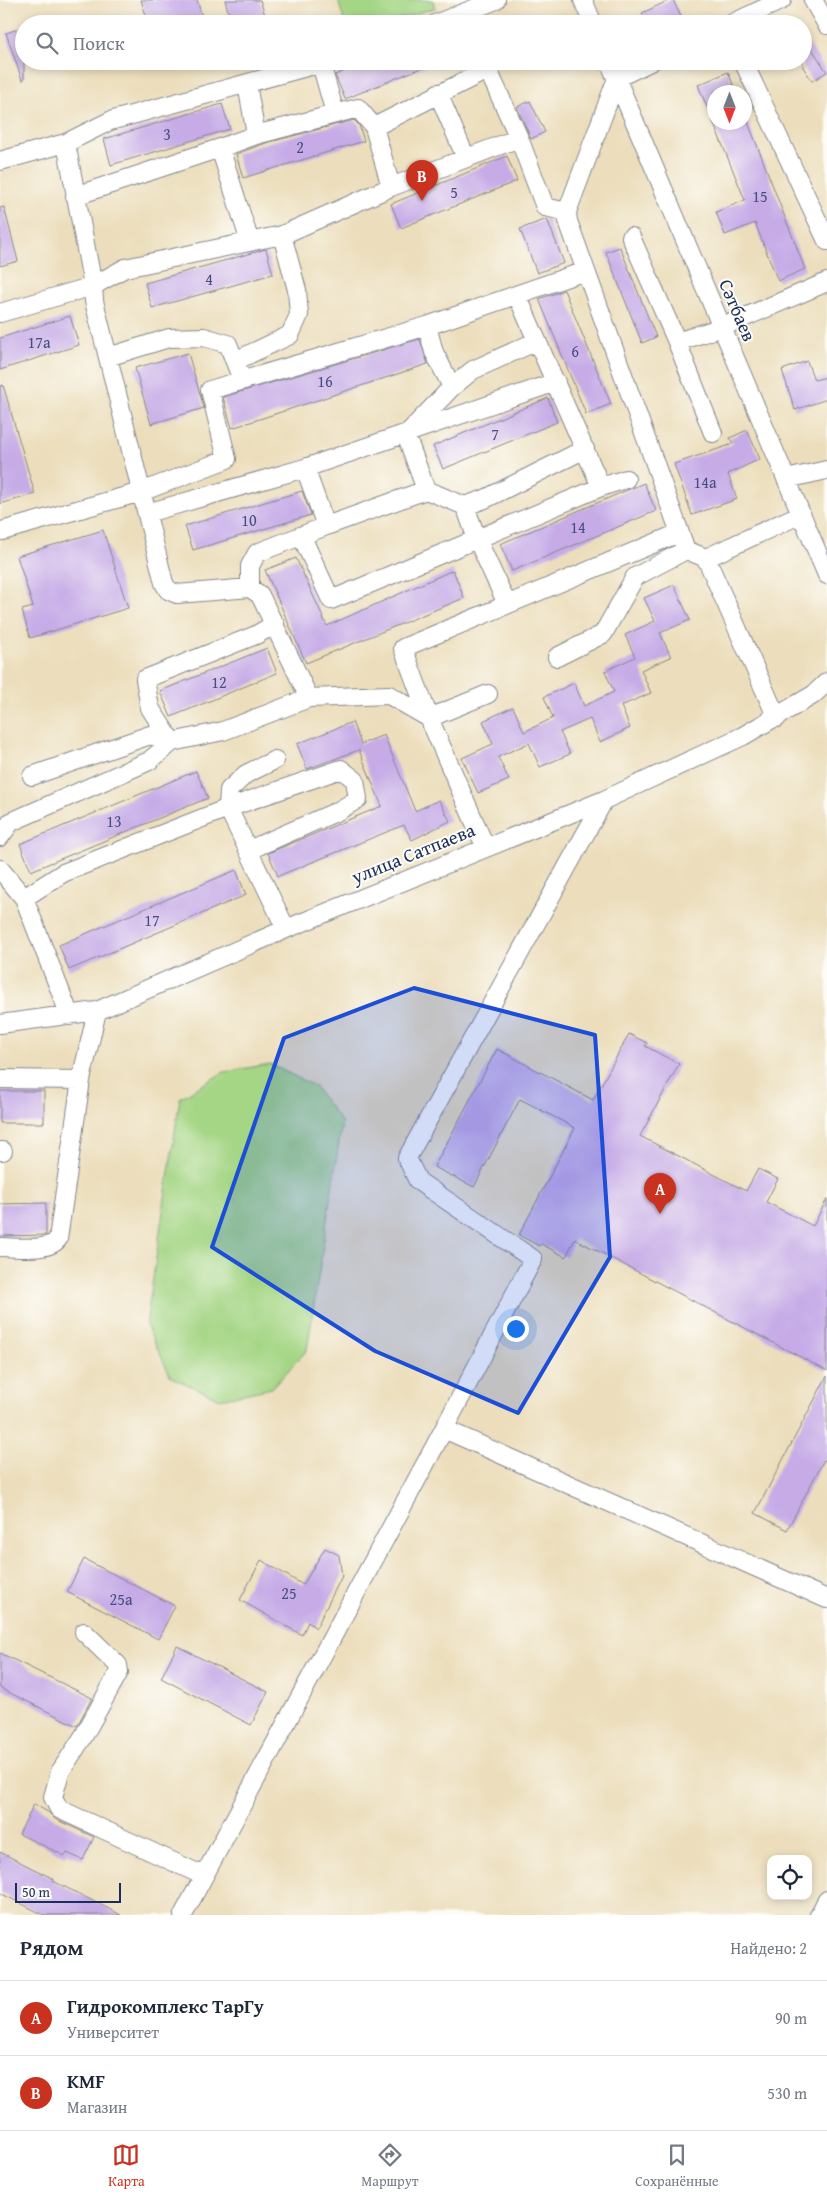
<!DOCTYPE html>
<html lang="ru">
<meta charset="utf-8">
<style>
:root{--surface:#fff;--page:#f6f6f7;--text:#1f2937;--muted:#747a83;--line:#e0e1e3;--accent:#c8321e}
body{margin:0;font-family:"Gentium Book Plus",serif;background:var(--page);color:var(--text)}
.controls{position:absolute;right:15px;bottom:15px;display:grid;overflow:hidden;border-radius:10px;box-shadow:0 2px 8px #0003}
.controls button{width:45px;height:45px;display:grid;place-items:center;padding:0;border:0;border-bottom:1px solid var(--line);background:var(--surface);color:var(--text);font:25px sans-serif}
.compass{position:absolute;left:707px;top:85px;width:45px;height:45px;border-radius:50%;background:var(--surface);box-shadow:0 2px 8px #0003;rotate:180deg}
.scale{position:absolute;left:15px;bottom:12px;width:106px;box-sizing:border-box;padding-left:5px;border:2px solid #1b2f5e;border-top:0;font-size:14px;line-height:18px;white-space:nowrap;color:#1b2f5e;-webkit-text-stroke:4px #fdfcf7;paint-order:stroke}
.you{position:absolute;left:515px;top:1328px;width:18px;height:18px;margin:-12px;border:4px solid #fff;border-radius:50%;background:#1a73e8;box-shadow:0 0 0 8px #1a73e833}
.badge{display:grid;place-items:center;width:32px;height:32px;border-radius:50%;background:var(--accent);color:#fff;font-size:16px;font-weight:700}
.pin{position:absolute;translate:-50% -41px;filter:drop-shadow(0 1px 2px #0008)}
.pin::after{content:'';position:absolute;top:26px;width:18px;height:15px;background:inherit;clip-path:polygon(0 0,100% 0,50% 100%)}
.list{margin:0;padding:0;list-style:none}
h2{display:flex;justify-content:space-between;align-items:center;height:65px;margin:0;padding:0 20px;font-size:21px}
h2 small{font-size:16px;font-weight:400;color:var(--muted)}
.list li{display:grid;grid-template-columns:32px 1fr auto;gap:15px;align-items:center;box-sizing:border-box;height:75px;padding:0 20px;border-top:1px solid var(--line)}
.list b{display:block;font-size:19px;white-space:nowrap}
.list p{margin:0;font-size:16px;white-space:nowrap;color:var(--muted)}
.list em{font-size:16px;font-style:normal;color:var(--muted)}
.icon{flex:none;width:28px;height:28px;fill:none;stroke:currentColor;stroke-width:2;stroke-linecap:round;stroke-linejoin:round}
.map{position:relative;flex:none;width:827px;height:1915px;overflow:hidden}
.search{position:absolute;background:var(--surface);box-shadow:0 2px 8px #0003;left:15px;right:15px;top:15px;height:55px;display:flex;align-items:center;gap:12px;box-sizing:border-box;padding:0 18px;border-radius:28px;color:var(--muted);font-size:19px}
.sheet{height:215px;background:var(--surface)}
nav{display:flex;justify-content:space-around;align-items:center;box-sizing:border-box;height:70px;border-top:1px solid var(--line);background:var(--surface);font-size:14px;color:var(--muted)}
nav a{display:grid;justify-items:center;gap:2px}
nav .on{color:var(--accent)}
.map>svg:first-child{display:block}
.green{fill:#a5d685;stroke:#608272}
.building{fill:#c6abe7}
.lines{fill:none;stroke-linecap:round;stroke-linejoin:round}
.minor-casing{stroke:#84868d;stroke-width:20}
.minor{stroke:#fff;stroke-width:18}
.marked{fill:#1d4ed8;fill-opacity:0.2;stroke:#1d4ed8;stroke-width:4;stroke-linejoin:round}
.labels{text-anchor:middle;stroke-width:4;stroke-linejoin:round;paint-order:stroke}
.number-label{font-size:16px;fill:#464e80}
.street-label{font-size:19px;fill:#1b2f5e;stroke:#fdfcf7}
</style>
<div class="map">
<svg width="827" height="1915" viewBox="0 0 827 1915">
<rect width="100%" height="100%" fill="#fdfcf7"/>
<filter id="ink" filterUnits="userSpaceOnUse"><feTurbulence type="fractalNoise" baseFrequency=".02" numOctaves="2"/><feDisplacementMap in="SourceGraphic" scale="10" xChannelSelector="R" yChannelSelector="G"/><feConvolveMatrix kernelMatrix="1 2 1 2 8 2 1 2 1" color-interpolation-filters="sRGB"/></filter>
<filter id="wash" filterUnits="userSpaceOnUse"><feTurbulence type="fractalNoise" baseFrequency=".0096" numOctaves="4" result="noise"/><feDisplacementMap in="SourceGraphic" scale="20" xChannelSelector="R" yChannelSelector="G"/><feGaussianBlur stdDeviation="1.12" result="paint"/><feColorMatrix in="noise" values="0 0 0 0 0 0 0 0 0 0 0 0 0 0 0 0 0 1.4 0 .05"/><feComposite in="paint" operator="in"/></filter>
<g filter="url(#wash)">
<rect width="100%" height="100%" fill="#ecdebc"/>
<!-- green -->
<path class="green" d="M338,0h95l2,8 -53,16h-37z
M270,1064l44,22 28,37 -35,227 -35,38 -52,11 -49,-22 -25,-52 34,-227 44,-26z"/>
<g id="blocks">
<!-- building -->
<path class="building" d="M141,0h56l7,24h-55z
M225,0h35l8,24h-29l-2,-6 -7,1z
M670,0h3l9,19 -10,5h-25l-5,-11z
M24,27v52l-2,1 -16,-47z
M803,35l24,37 -15,9 -9,-14z
M368,61h68v1l-91,37 -10,-24z
M728,72l8,20h-22v30h34l57,147 -27,12 -23,-58 -30,12 -9,-23 29,-12 -47,-115z
M530,101l15,31 -14,7 -14,-32z
M222,104l8,25 -119,36 -7,-26z
M354,120l5,5 5,16 -121,37 -7,-24 30,-11z
M507,156l10,25 -116,47 -10,-24z
M4,207l14,54 -18,5v-58z
M547,219l17,44 -27,10 -17,-44z
M620,247l36,90 -14,6 -36,-91z
M266,249l7,25 -121,34 -7,-25z
M564,290l47,114 -25,10 -47,-115z
M70,316l9,29 -79,25v-32z
M420,339l8,25 -196,64 -9,-31z
M188,353l16,55 -53,16 -16,-56z
M807,361l7,19 13,-3v22l-32,11 -13,-40z
M3,385l32,109 -35,10v-118z
M548,398l9,24 -114,47 -10,-23z
M747,430l13,29 -32,15 9,25 -45,16 -18,-51 59,-20 -3,-6z
M644,483l12,28 -144,60 -12,-27z
M302,491l9,24 -118,35 -8,-24z
M103,530l25,78 -98,30 -8,-28 11,-3 -16,-51z
M296,558l31,68 126,-56 11,28 -158,65 -41,-93z
M674,585l16,35 -30,13 11,24 -30,13 10,23 -30,13 9,22 -30,14 -10,-23 -30,13 10,22 -30,13 -11,-24 -31,14 11,23 -31,13 -16,-35 31,-14 -10,-23 30,-14 11,25 29,-14 -9,-21 30,-14 10,23 30,-14 -9,-21 30,-14 -10,-22 30,-14 -11,-23z
M267,648l10,25 -106,44 -11,-26z
M352,722l9,22 23,-9 31,76 24,-11 11,21 -38,19 -8,-15 -126,51 -10,-23 114,-47 -23,-56 -52,19 -10,-25z
M196,771l12,27 -177,73 -11,-27z
M236,870l10,25 -177,75 -10,-25z
M629,1034l18,9 -2,3 34,18 -39,72 106,55 12,-22 20,10 -12,23 47,24 14,-27v172l-252,-132 -9,18 -25,-13 -2,2 -20,-11 56,-107 -55,-29 -46,88 -40,-20 63,-118 96,51z
M0,1091h44v32h-44z
M46,1203v32l-46,1v-32z
M827,1376v78l-40,76 -32,-17z
M325,1548l14,7 3,21 -26,52 -8,-6 -6,13 -62,-35 21,-40 42,25z
M84,1559l91,47 -17,33 -91,-47z
M177,1646l91,46 -17,33 -90,-47z
M0,1653l92,45 -15,28 -77,-38z
M34,1804l14,8 7,7 39,18 -11,23 -16,-7 -2,3 -46,-22z
M0,1852l54,27 -1,2 68,34h-77l-44,-22z"/>
</g>
</g>
<g filter="url(#ink)">
<use href="#blocks" fill-opacity="0" stroke="#84868d" stroke-width="1"/>
<g class="lines">
<!-- minor casing -->
<g class="minor-casing">
<path id="minor" d="M583,0l10,24
M813,0l14,25
M435,24l61,-24
M731,24l51,-24
M484,61l35,77
M609,61l218,514
M652,61l-35,17 -50,134 1,9 118,329
M743,61l84,180
M321,64l14,49
M247,84l9,51 102,-27 16,19 17,60
M438,93l28,65
M374,127l113,-57
M66,143l27,143 1,15 70,282 4,7 9,4 73,-6 10,7 49,103 80,-3 40,23 59,-24
M0,161l66,-18 44,-22 218,-60
M75,196l145,-48
M631,237l46,105
M250,242l-30,-94 36,-13
M517,295l84,192
M0,313l93,-27 32,-18 157,-33 109,-48 128,-49 26,69 22,5
M427,326l7,26 18,35
M108,357l61,-19 35,-1 24,7 11,28
M235,361l55,-26 9,-20 -2,-25 -15,-55
M713,433l-36,-91 45,-15 105,-45
M305,468l21,58 100,-36 -20,-55 46,-48 21,-17 64,-29
M786,479l41,-9
M465,506l20,-7 100,-50
M147,513l158,-45 251,-86
M2,531l139,-39 86,-33 -17,-69 217,-64 158,-55
M302,537l29,63 146,-61 -12,-33 -39,-16
M706,558l71,160
M250,588v-22l7,-13 69,-27
M507,604l-30,-65 124,-52 25,-8
M557,657l46,-23 32,-57 51,-27 20,8 95,-44
M32,776l118,-41 22,7 51,-11 86,-33
M0,837l11,-15 138,-61 23,-19 -22,-34 -5,-29 111,-44 19,-11
M485,846l-56,-128 -26,-70 276,-115
M249,850l89,-39 20,-12 -3,-19 -14,-11 -113,39 58,121
M0,869l24,29 46,118
M24,898l39,-25 165,-65 1,-18 17,-16 29,-14
M0,1024l97,-13 189,-82 318,-129 139,-64 70,-41 14,-13
M0,1079l81,1
M0,1151h3
M0,1247c15,0 49,5 58,-8l23,-159 16,-69
M444,1429l89,-170 -115,-78 -11,-23 197,-358
M84,1632l34,33 1,7 -36,65 -23,35 -7,25 6,12 145,67
M183,1915l261,-486 383,170
M819,1915l8,-15"/>
</g>
<!-- minor -->
<use href="#minor" class="minor"/>
</g>
</g>
<!-- marked area -->
<path class="marked" d="M414,988l181,47 15,222 -92,156 -143,-62 -163,-104 72,-209z"/>
<g class="labels">
<!-- number labels -->
<g class="number-label">
<text x="167" y="140">3</text>
<text x="300" y="153">2</text>
<text x="454" y="198">5</text>
<text x="760" y="202">15</text>
<text x="209" y="285">4</text>
<text x="39" y="348">17а</text>
<text x="575" y="357">6</text>
<text x="325" y="387">16</text>
<text x="495" y="440">7</text>
<text x="705" y="488">14а</text>
<text x="249" y="526">10</text>
<text x="578" y="533">14</text>
<text x="219" y="688">12</text>
<text x="114" y="827">13</text>
<text x="152" y="926">17</text>
<text x="289" y="1599">25</text>
<text x="121" y="1605">25а</text>
</g>
<!-- street labels -->
<g class="street-label">
<text transform="translate(738 310) rotate(67)" y="7">Сәтбаев</text>
<text transform="translate(413 853) rotate(-22)" y="7">улица Сатпаева</text>
</g>
</g>
</svg>
<div class="controls">
<button><svg class="icon" aria-label="locate" viewBox="0 0 24 24"><circle cx="12" cy="12" r="6"/><path d="M12 2v4M12 18v4M2 12h4M18 12h4"/></svg></button>
</div>
<svg class="compass" viewBox="-18 -18 36 36"><path d="M0-13l5 13h-10z" fill="#e53935"/><path d="M0 13l5-13h-10z" fill="#747a83"/></svg>
<div class="scale">50 m</div>
<div class="you"></div>
<div class="pin badge" style="left:660px;top:1214px">A</div>
<div class="pin badge" style="left:422px;top:201px">B</div>
<div class="search"><svg class="icon" aria-label="search" viewBox="0 0 24 24"><circle cx="10" cy="10" r="6"/><path d="M15 15l6 6"/></svg>Поиск</div>
</div>
<section class="sheet">
<h2>Рядом<small>Найдено: 2</small></h2>
<ul class="list">
<li><span class="badge">A</span><div><b>Гидрокомплекс ТарГу</b><p>Университет</p></div><em>90 m</em></li>
<li><span class="badge">B</span><div><b>KMF</b><p>Магазин</p></div><em>530 m</em></li>
</ul>
</section>
<nav>
<a class="on"><svg class="icon" aria-label="map" viewBox="0 0 24 24"><path d="M3 6l6-2 6 2 6-2v14l-6 2-6-2-6 2zM9 4v14M15 6v14"/></svg>Карта</a>
<a><svg class="icon" aria-label="directions" viewBox="0 0 24 24"><path d="M12 3l9 9-9 9-9-9zM9 14v-3h6M13 9l2 2-2 2"/></svg>Маршрут</a>
<a><svg class="icon" aria-label="saved" viewBox="0 0 24 24"><path d="M7 4h10v16l-5-4-5 4z"/></svg>Сохранённые</a>
</nav>
